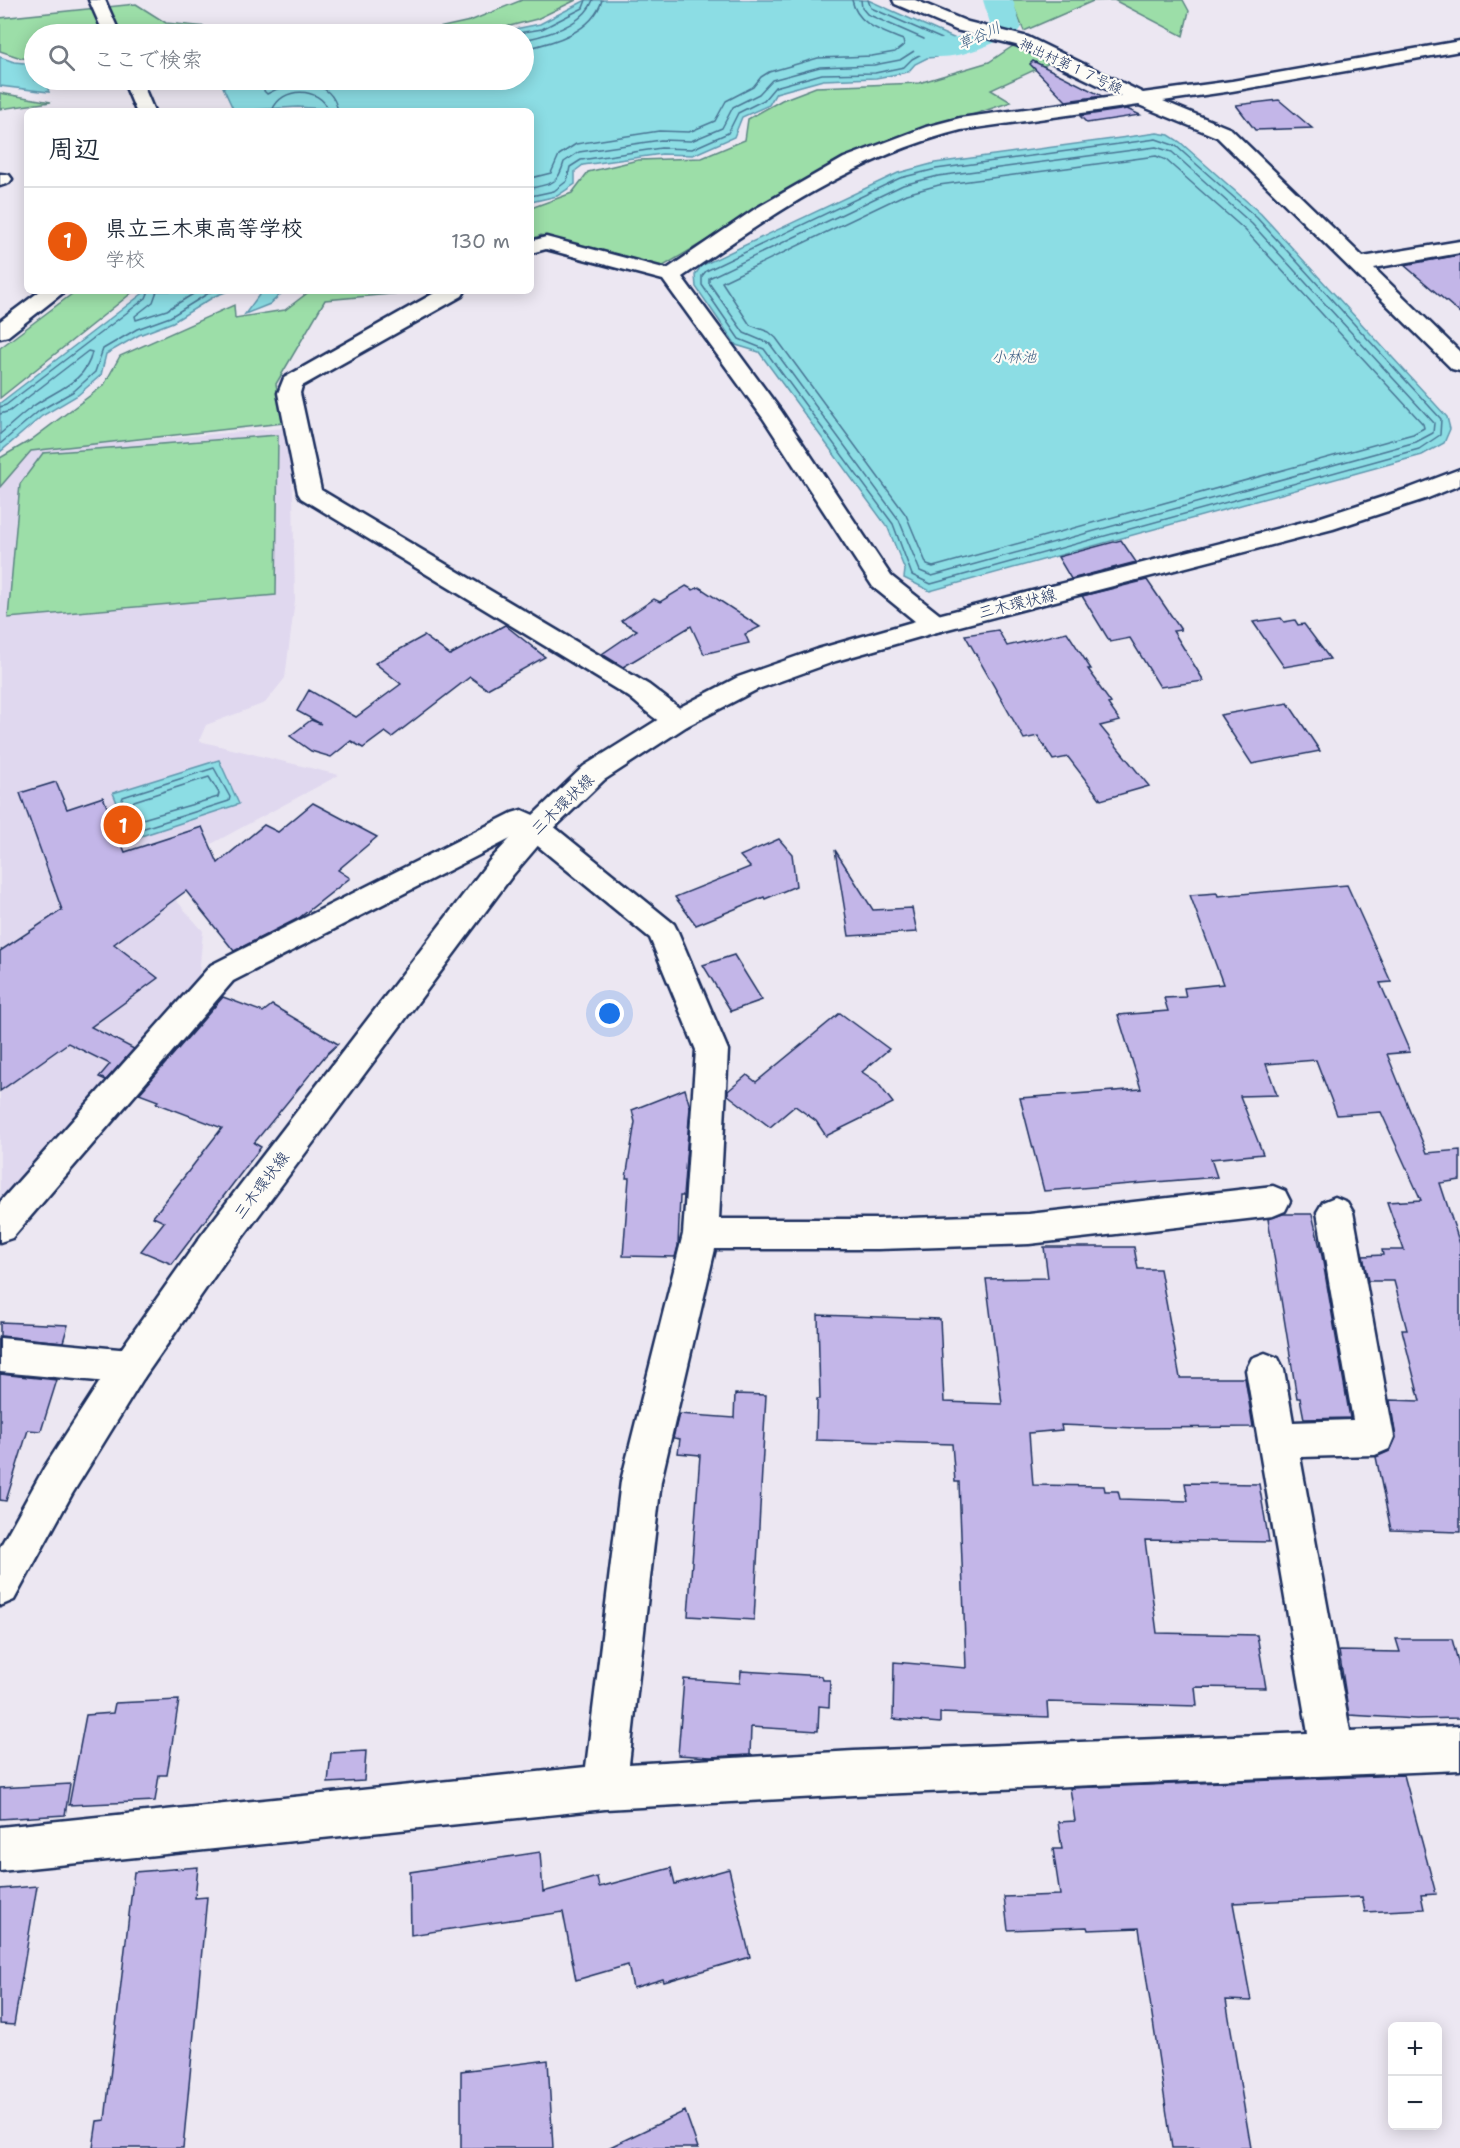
<!DOCTYPE html>
<html lang="ja">
<meta charset="utf-8">
<style>
:root{--surface:#fff;--page:#f6f6f7;--text:#1f2937;--muted:#747a83;--line:#e0e1e3;--accent:#ea580c}
body{margin:0;font-family:"Shantell Sans","Klee One",sans-serif;background:var(--page);color:var(--text)}
.controls{position:absolute;right:18px;bottom:18px;display:grid;overflow:hidden;border-radius:9px;box-shadow:0 3px 15px #0003}
.controls button{width:54px;height:54px;display:grid;place-items:center;padding:0;border:0;border-bottom:2px solid var(--line);background:var(--surface);color:var(--text);font:30px sans-serif}
.you{position:absolute;left:610px;top:1014px;width:21px;height:21px;margin:-15px;border:4px solid #fff;border-radius:50%;background:#1a73e8;box-shadow:0 0 0 9px #1a73e833}
.badge{display:grid;place-items:center;width:39px;height:39px;border-radius:50%;background:var(--accent);color:#fff;font-size:20px;font-weight:700}
.pin{position:absolute;translate:-50% -50%;border:3px solid #fff;box-shadow:0 2px 6px #0006}
.list{margin:0;padding:0;list-style:none}
h2{display:flex;justify-content:space-between;align-items:center;height:78px;margin:0;padding:0 24px;font-size:26px}
h2 small{font-size:20px;font-weight:400;color:var(--muted)}
.list li{display:grid;grid-template-columns:39px 1fr auto;gap:18px;align-items:center;box-sizing:border-box;height:108px;padding:0 24px;border-top:2px solid var(--line)}
.list b{display:block;font-size:22px;white-space:nowrap}
.list p{margin:0;font-size:20px;white-space:nowrap;color:var(--muted)}
.list em{font-size:20px;font-style:normal;color:var(--muted)}
.icon{flex:none;width:33px;height:33px;fill:none;stroke:currentColor;stroke-width:2;stroke-linecap:round;stroke-linejoin:round}
.map{position:relative;flex:none;width:1460px;height:2148px;overflow:hidden}
.search{position:absolute;background:var(--surface);box-shadow:0 3px 15px #0003;left:24px;top:24px;width:510px;height:66px;display:flex;align-items:center;gap:15px;box-sizing:border-box;padding:0 21px;border-radius:33px;color:var(--muted);font-size:22px}
.panel{position:absolute;background:var(--surface);box-shadow:0 3px 15px #0003;left:24px;top:108px;width:510px;height:186px;border-radius:9px}
.map>svg:first-child{display:block}
.built{fill:#e0d8ef}
.green{fill:#9cdea8;stroke:#5c8683;stroke-width:1.5}
.water{fill:#8cdde4;stroke:#5f97ae;stroke-width:1.5}
.lines{fill:none;stroke-linecap:round;stroke-linejoin:round}
.shore{stroke:#487594;stroke-width:1.5}
.river{fill:#8cdde4;fill-rule:evenodd}
.building{fill:#c3b6e8;stroke:#1b2f5e;stroke-width:1.5}
.minor-casing{stroke:#1b2f5e;stroke-width:5}
.major-casing{stroke:#1b2f5e;stroke-width:5}
.minor{fill:#fdfcf7;fill-rule:evenodd}
.major{fill:#fdfcf7;fill-rule:evenodd}
.labels{text-anchor:middle;stroke-width:4.5;stroke-linejoin:round;paint-order:stroke}
.far-street-label{font-size:14px;fill:#1b2f5e;stroke:#fdfcf7}
.far-water-label{font-size:15px;font-style:italic;fill:#375a80;stroke:#fdfcf7}
.street-label{font-size:16px;fill:#1b2f5e;stroke:#fdfcf7}
</style>
<div class="map">
<svg width="1460" height="2148" viewBox="0 0 1460 2148">
<rect width="100%" height="100%" fill="#ece7f2"/>
<filter id="ink" filterUnits="userSpaceOnUse"><feTurbulence type="fractalNoise" baseFrequency=".0167" numOctaves="2"/><feDisplacementMap in="SourceGraphic" scale="12" xChannelSelector="R" yChannelSelector="G"/><feConvolveMatrix kernelMatrix="1 2 1 2 8 2 1 2 1" color-interpolation-filters="sRGB"/></filter>
<g filter="url(#ink)">
<!-- built -->
<path class="built" d="M286,428l7,64 2,108 -10,78 -20,25 -59,22 -7,16 140,34 -185,100 49,56 -4,44 -199,229v-724l26,-30z"/>
<!-- green -->
<path class="green" d="M522,0h54l-39,19 -59,15h-67l59,-13z
M1011,0h172l6,11 -6,25 -69,-36 -21,1 -69,30z
M136,4l30,19 114,11h-246v25l-13,-1 -21,-7v-33z
M1016,44l38,17 -63,29 20,12 -163,54 -188,112 -119,-33 -10,5v-32l41,-15 16,-21 50,-12 64,-2 43,-18 3,-21 34,-19 34,-13 103,-4 70,-21z
M0,93l51,9 -51,7z
M76,291h58l-134,107v-50z
M310,291h114l-99,9 -49,84 7,39 -252,28 -31,36v-29l31,-18 73,-55 16,-29 114,-51 1,13 50,-8z
M278,435l-2,160 -268,23 12,-134 23,-31z"/>
<!-- water -->
<path class="water" d="M586,0h282l90,40 -21,17 -10,1 -12,6 -7,8 -32,6 -53,2 -47,13 -7,12 -27,12 -8,20 -41,18 -31,-1 -79,11 -8,6v13l-18,12 -26,6v-91h-206l-1,-2 -26,-2 -64,4 -11,-24 30,-7h271v-46h-35l51,-10z
M0,57l14,5 20,2v16h11l4,12 -49,-6z
M1157,133l12,2 11,7 81,72 186,203 3,12 -6,14 -22,12 -492,136 -26,-13 1,-8 -17,-42 -129,-176 -23,-7 -40,-58 -1,-12 6,-9 197,-93 37,-10z
M146,291h82l-13,5 -42,26 -34,13 -33,19 -5,21 -23,20 -36,21 -42,36v-49z
M262,291h22l-14,13 -25,10z
M219,760l20,44 -107,35 -19,-46z"/>
<g class="lines">
<!-- shore -->
<path class="shore" d="M512,34l30,-5 41,-21 3,-8
M524,40c24,-5 60,-15 69,-40
M524,49c29,-6 69,-17 78,-49
M266,80l-2,11 3,3c24,-14 64,-18 71,17
M272,111c9,-25 48,-25 57,0
M1156,139l20,7 81,72 184,201 -1,16 -21,14 -488,135 -19,-9 -19,-51 -129,-175 -25,-10 -37,-54v-9l4,-5 194,-93 36,-9z
M1156,147l16,5 80,72 182,199 -1,10 -17,9 -484,134 -12,-5 -21,-51 -129,-176 -26,-11 -35,-50v-5l194,-93 35,-9z
M1156,156l10,4 79,70 178,194 1,4 -11,6 -480,133 -6,-2 -21,-50 -130,-177 -7,-6 -19,-7 -28,-43 184,-88 33,-9z
M531,178l20,-5 8,-18 17,-11 83,-13 30,1 26,-11 11,-20 27,-14 8,-10 8,-5 49,-14 54,-2 23,-4 9,-7 -1,-5c-21,-9 -46,-15 -51,-40
M531,188c21,-4 27,-4 33,-26l15,-10 82,-12 30,1 31,-13 11,-21 26,-13 13,-14 48,-13 54,-2 26,-5 25,-16 -1,-5 -57,-25 -5,-6 -1,-8
M531,196l23,-5 13,-10 3,-14 11,-7 80,-12 31,1 36,-16 10,-20 26,-13 11,-13 47,-13 53,-1 29,-6 8,-8 13,-7 10,-1 9,-7 -2,-5 -71,-31 -3,-8
M157,291l-4,11 -18,14 1,4 31,-10 31,-19
M0,407l6,-2 140,-107 3,-7
M0,414l10,-3 78,-60 4,1c-6,31 -37,38 -60,55 -11,8 -21,18 -32,27
M0,444l39,-33 35,-20 21,-19 8,-23 34,-20 33,-12 42,-26
M214,768l16,29 -1,4 -91,29 -3,-1 -13,-29 1,-3z
M209,777l10,16 -1,4 -79,23 -7,-15 2,-4z"/>
<!-- river -->
<path class="river" d="M983,0h30l8,27 -4,6c-34,14 -64,31 -101,21l-4,-6 4,-6 11,-3h25l38,-16z"/>
</g>
<!-- building -->
<path class="building" d="M1033,61l69,35 -36,5 -36,-37z
M1279,100l33,28 -57,2 -19,-25z
M1127,109l13,6 -53,8 -7,-7z
M1460,255v58l-56,-48z
M1121,540l15,22 -65,17 -13,-22z
M1147,580l34,50 -8,1 31,50 -44,6 -30,-49 -20,4 -28,-46z
M686,586l7,4 6,-3 61,40 -15,7 4,9 -45,11 -13,-28 -68,41 -21,-13 35,-24 -16,-9 33,-22 6,3z
M1281,618l3,4 11,-2 3,5 6,-1 26,35 -46,8 -31,-45z
M505,625l40,32 -58,32 -17,-12 -78,60 -7,-5 -22,16 -12,-7 -20,16 -20,-6 -21,-15 21,-16 10,4 -24,-13 12,-21 47,27 45,-33 -26,-21 49,-27 26,19z
M998,630l9,16 60,-14 24,37h-3l11,15 -1,1 13,18 -3,1 12,17 -20,5 49,60 -48,14 -33,-43 -15,3 -15,-24 -14,3 -59,-104z
M1288,703l32,48 -68,13 -32,-49z
M56,782l11,27 36,-12 22,55 77,-25 16,36 46,-38 14,7 35,-29 64,34 -39,33 12,8 -51,40 -65,33 -48,-60 -72,53 44,34 -67,49 43,22 -28,31 -7,-3 11,-13 -42,-21 -68,48v-140l62,-41 -42,-117z
M779,839l13,15 4,32 -31,13 -1,-2 -68,28 -21,-28 75,-30 -10,-11z
M835,850l38,60 39,-2 5,24 -68,4z
M1347,885l44,97 -11,1 30,69 -23,2 40,99 33,-3v30l-20,3 20,61v288l-69,-2 -15,-73 14,-6 6,-13 -6,-38 30,1 -18,-71h5l-13,-49h-26l-5,-25 20,-1 -1,-5h22l-17,-48 34,-2 -40,-88 -44,3 -21,-55 -50,4 11,31 -37,1 23,58 -52,5 6,18 -173,14 -24,-93 121,-9 -23,-74 50,-4 -4,-13 22,-1 -2,-9 39,-4 -33,-89 27,-2 1,3z
M734,955l28,45 -31,11 -28,-46z
M223,997l40,15 9,-7 66,39 -13,12 -71,87 7,4 -89,117 -31,-13 23,-29 -11,-5 69,-89 -66,-25 2,-2 -19,-7z
M840,1013l49,36 -27,23 15,10 16,21 -67,33 -10,-15 -21,-15 -25,21 -42,-32v-4l19,-16 9,7z
M685,1089l5,18 -7,89h-3l-2,50 -3,11 -52,-1 6,-78h-3l9,-56 -3,-12z
M1283,1214h29l10,42 28,162 -46,1 -4,-21h-3l-29,-179z
M1044,1247h90l4,22h22l20,109h65l8,49 -116,1 -76,-3 1,5 -33,3 4,52 71,1 1,5h13l2,8 68,2 -3,-18 74,1 10,58 -124,-2 12,93 100,2 9,53 -71,-1 2,19 -150,-4 1,15 -108,-4v10l-47,-4 1,-57 72,6 -7,-186h-4l-3,-38 -136,-4 1,-41h3l-2,-84 122,4 4,83 58,2 -16,-125 62,-1z
M0,1322l68,3 -5,17 -63,-6z
M0,1374l57,6 -16,51 -13,-1 -22,71 -6,-1z
M735,1394l31,1 -12,225 -66,-4 12,-161 -22,-2 2,-14 -7,-1 6,-24 55,4z
M1396,1639h56l8,30v49l-44,1 -67,-4 -10,-64 61,1z
M741,1671l81,5 1,4h7l-1,27 -10,-1 -1,25 -67,-4 -1,28 -39,2 -33,-2 6,-76 56,4z
M179,1700l-12,75h-8l-4,26 -86,4 17,-90 27,-2 2,-10z
M366,1751l-2,30 -36,2 3,-30z
M1404,1775l32,119 -15,1 3,14 -59,3 -3,-15 -129,6 18,98 -25,-1 25,148h-79l-33,-220 -51,2 -1,-3 -79,3 -4,-33 56,-2 -7,-46h9l-4,-27 17,-1 -5,-33z
M70,1784l-5,31 -65,4v-31z
M540,1852l3,40 54,-15 2,10 72,-19 4,16 54,-15 21,88 -86,25 -1,-3 -30,9 -5,-23 -52,15 -13,-68 -152,23 -1,-63z
M198,1867l-3,31 12,-1 -24,251h-90l4,-27 8,-1 29,-248z
M37,1886l-23,139 -14,-1v-135z
M548,2060l5,88h-92v-77z
M685,2111l13,37h-90z"/>
<g class="lines">
<!-- minor casing -->
<g class="minor-casing">
<path id="minor" d="M89,0h16l15,34h-16z
M893,0h22l53,22 60,15 115,56 89,-12 228,-40v10l-228,40 -69,10 68,28 132,128 97,-16v12l-86,15 86,84v19l-8,-2 -235,-232 -78,-32 -178,25c-106,27 -191,86 -279,147l99,134 110,165 53,42 4,6 -4,6 -9,2 -9,-2 -53,-43 -110,-169 -100,-138 -117,-31 -15,4v-12l15,-4 121,32 88,-60 89,-51 82,-31 34,-9 161,-22 -105,-51 -60,-15 -61,-26z
M123,80h18l13,31h-18z
M0,174l9,1 3,4 -3,4 -9,3z
M40,291h25l-57,45 -8,2v-17z
M438,291h27l-3,5 -160,90 -2,7 21,97 328,195 38,29 4,6 -4,6c-22,7 -41,-16 -58,-29l-328,-199 -3,-5 -20,-100 6,-15z
M522,810l25,11 127,103 4,8 50,118 -9,169h159l151,-5 244,-28 12,5 5,10 -5,10 -12,5 -244,28 -151,5h-163l-54,232 -32,283 225,-13 454,-18 -62,-363 6,-12 13,-5 13,5 6,12 9,52 60,-2 -36,-208 6,-10 12,-5 12,5 6,10 41,225 -5,12 -14,6 -75,2 50,274 110,-5v44l-606,25 -249,14 -605,62v-44l586,-60 35,-286 62,-247 13,-184 -46,-112 -128,-105 -289,148 -221,257 -12,4v-40l211,-237 301,-152z
M0,1338l130,12 13,5 6,12 -6,12 -13,5 -130,-12z"/>
</g>
<!-- major casing -->
<g class="major-casing">
<path id="major" d="M1460,469v16l-32,13 -95,31 -389,101 -108,31 -78,28 -71,37 -83,54 -57,55 -35,41 -285,382 -84,121 -71,115 -58,106 -14,6v-59l44,-79 73,-113 84,-119 289,-376 37,-39 57,-55 83,-52 71,-37 80,-28 108,-31 389,-99 95,-31z"/>
</g>
<!-- minor -->
<use href="#minor" class="minor"/>
<!-- major -->
<use href="#major" class="major"/>
</g>
</g>
<g class="labels">
<!-- far-street labels -->
<g class="far-street-label">
<text transform="translate(1071 66) rotate(25)" y="5">神出村第１７号線</text>
</g>
<!-- far-water labels -->
<g class="far-water-label">
<text transform="translate(979 36) rotate(-24)" y="5">草谷川</text>
<text x="1014" y="362">小林池</text>
</g>
<!-- street labels -->
<g class="street-label">
<text transform="translate(1017 603) rotate(-14)" y="6">三木環状線</text>
<text transform="translate(562 804) rotate(-44)" y="6">三木環状線</text>
<text transform="translate(261 1185) rotate(-53)" y="6">三木環状線</text>
</g>
</g>
</svg>
<div class="controls">
<button>+</button>
<button>−</button>
</div>
<div class="you"></div>
<div class="pin badge" style="left:123px;top:825px">1</div>
<div class="search"><svg class="icon" aria-label="search" viewBox="0 0 24 24"><circle cx="10" cy="10" r="6"/><path d="M15 15l6 6"/></svg>ここで検索</div>
<section class="panel">
<h2>周辺<small></small></h2>
<ul class="list">
<li><span class="badge">1</span><div><b>県立三木東高等学校</b><p>学校</p></div><em>130 m</em></li>
</ul>
</section>
</div>
